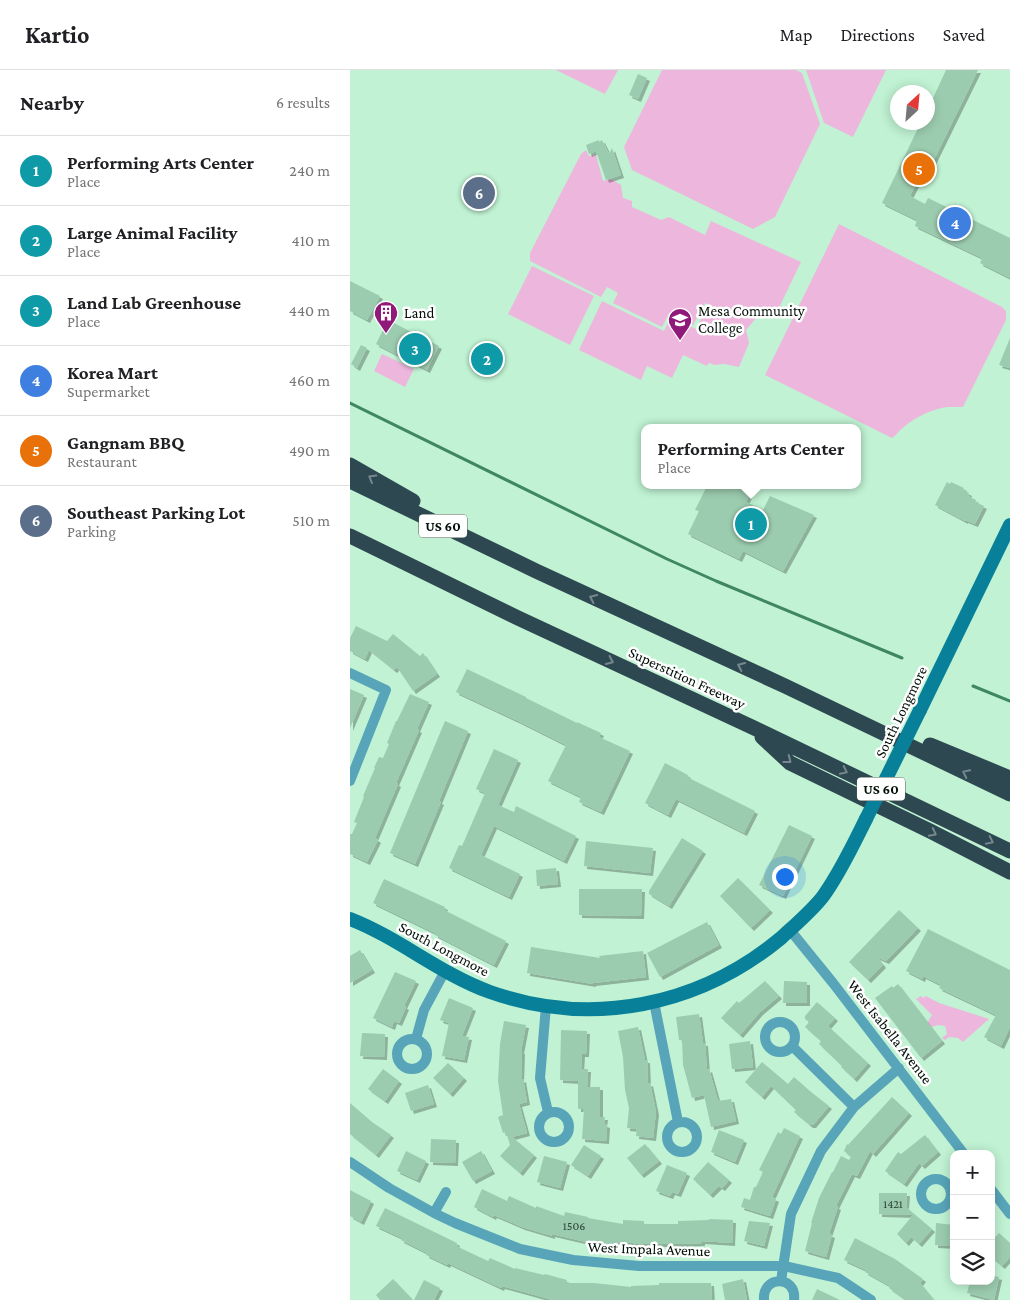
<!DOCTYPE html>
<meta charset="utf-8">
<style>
:root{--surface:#fff;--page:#f6f6f6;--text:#202124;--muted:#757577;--line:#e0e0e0;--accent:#7c3aed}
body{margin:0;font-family:"Crimson Pro",serif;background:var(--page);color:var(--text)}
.controls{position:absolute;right:15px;bottom:15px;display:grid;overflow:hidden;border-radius:10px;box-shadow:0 2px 12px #0003}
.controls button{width:45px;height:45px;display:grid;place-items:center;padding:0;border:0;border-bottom:1px solid var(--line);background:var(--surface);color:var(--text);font:25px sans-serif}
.compass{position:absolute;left:540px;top:15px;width:45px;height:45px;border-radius:50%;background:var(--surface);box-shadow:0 2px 12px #0003;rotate:26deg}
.you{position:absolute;left:434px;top:806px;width:18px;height:18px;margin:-12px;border:4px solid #fff;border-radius:50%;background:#1a73e8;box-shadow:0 0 0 8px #1a73e833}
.badge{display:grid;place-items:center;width:32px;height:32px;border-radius:50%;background:var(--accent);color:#fff;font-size:16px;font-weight:700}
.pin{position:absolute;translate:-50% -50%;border:2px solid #fff;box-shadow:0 1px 5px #0006}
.popup{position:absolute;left:291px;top:354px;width:220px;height:65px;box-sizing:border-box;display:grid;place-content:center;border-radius:10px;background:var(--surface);filter:drop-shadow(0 1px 4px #0005);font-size:16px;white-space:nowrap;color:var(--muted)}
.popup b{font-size:19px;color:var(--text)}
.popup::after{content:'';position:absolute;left:50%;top:100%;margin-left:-10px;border:10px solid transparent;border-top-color:var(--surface)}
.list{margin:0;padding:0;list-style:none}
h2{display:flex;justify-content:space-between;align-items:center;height:65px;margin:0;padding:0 20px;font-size:21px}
h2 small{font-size:16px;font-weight:400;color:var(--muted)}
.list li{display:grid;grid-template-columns:32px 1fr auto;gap:15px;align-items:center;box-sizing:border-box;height:70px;padding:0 20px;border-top:1px solid var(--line)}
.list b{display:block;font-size:19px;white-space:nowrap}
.list p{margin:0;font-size:16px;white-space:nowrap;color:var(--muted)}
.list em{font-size:16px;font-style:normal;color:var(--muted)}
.icon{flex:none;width:28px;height:28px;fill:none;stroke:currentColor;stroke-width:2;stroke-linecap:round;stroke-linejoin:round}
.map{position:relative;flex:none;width:660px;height:1230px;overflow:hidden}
header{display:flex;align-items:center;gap:30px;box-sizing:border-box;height:70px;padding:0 25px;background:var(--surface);border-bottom:1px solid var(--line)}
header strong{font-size:24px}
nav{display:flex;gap:28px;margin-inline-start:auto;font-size:18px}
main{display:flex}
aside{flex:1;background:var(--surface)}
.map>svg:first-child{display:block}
.green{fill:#edb7dd}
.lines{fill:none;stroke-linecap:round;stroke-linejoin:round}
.stream{stroke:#3f8760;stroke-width:3}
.building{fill:#9cccaf;filter:url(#shadow)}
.street{stroke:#58a4b9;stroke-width:10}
.secondary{stroke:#088099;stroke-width:14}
.highway{stroke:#2d4850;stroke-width:15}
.secondary-bridge{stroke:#088099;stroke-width:14}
.oneway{stroke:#76888d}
.labels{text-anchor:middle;stroke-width:5;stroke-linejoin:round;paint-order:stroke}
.number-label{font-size:12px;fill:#283f31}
.shield{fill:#fff;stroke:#4d5851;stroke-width:1}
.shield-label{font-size:14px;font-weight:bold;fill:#011007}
.poi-label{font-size:15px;fill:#011007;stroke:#fff;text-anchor:start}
.street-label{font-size:15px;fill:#011007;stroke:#fff}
</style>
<header>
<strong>Kartio</strong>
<nav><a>Map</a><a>Directions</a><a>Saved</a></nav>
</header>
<main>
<aside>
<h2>Nearby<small>6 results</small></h2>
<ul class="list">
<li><span class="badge" style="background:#0f9aa8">1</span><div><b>Performing Arts Center</b><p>Place</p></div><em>240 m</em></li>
<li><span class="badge" style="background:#0f9aa8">2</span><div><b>Large Animal Facility</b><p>Place</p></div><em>410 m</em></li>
<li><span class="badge" style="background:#0f9aa8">3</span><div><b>Land Lab Greenhouse</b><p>Place</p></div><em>440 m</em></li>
<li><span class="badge" style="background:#3f7fe0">4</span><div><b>Korea Mart</b><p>Supermarket</p></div><em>460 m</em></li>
<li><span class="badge" style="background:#e8710a">5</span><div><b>Gangnam BBQ</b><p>Restaurant</p></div><em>490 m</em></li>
<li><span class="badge" style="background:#5c6f8a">6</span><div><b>Southeast Parking Lot</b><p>Parking</p></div><em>510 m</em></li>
</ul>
</aside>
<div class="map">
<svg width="660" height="1230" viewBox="0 0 660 1230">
<defs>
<filter id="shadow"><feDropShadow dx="3" dy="3" stdDeviation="0" flood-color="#0004"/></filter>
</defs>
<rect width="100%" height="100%" fill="#c0f2d3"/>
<!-- green -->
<path class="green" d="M206,0h62l-13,24z
M312,0h134l6,3 18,51 -45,93 -22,12 -121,-59 -8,-23z
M456,0h80l-33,67 -29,-14z
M236,80l3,6 7,-1 7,26 8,-2 10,6 2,13 9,3v6l29,13 8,-3 36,18 6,-14 90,41 -26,54 -15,2 -3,-1 -11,13 3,13 -10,24 -15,-3 -9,1 -6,-2 -2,3 -24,-11 -11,23 -25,-12 -6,14 -62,-30 23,-49 62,30 7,-14 25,12 11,-22 24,11v-1l-26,-14 -12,22 -24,-12 -7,14 -49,-24 5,-10 -11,-6 -6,10 -71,-36v-8l51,-99z
M489,154l163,83 4,4v9l-43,87c-5,0 -10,0 -16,0 -14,2 -32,10 -43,20 -5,3 -7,8 -12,11l-127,-63z
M182,196l62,30 -24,49 -62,-31z
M32,284l32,15 -9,18 -31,-16z
M571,926l2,2 3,-2 13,7 50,16 -26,23 -5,-4 -9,-1 -4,3 -3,-2 5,-4 -2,-8 -7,-1 -6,2 -5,-4 5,-8 -16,-16z"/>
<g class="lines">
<!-- stream -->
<path class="stream" d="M0,333l317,156 49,22 186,77
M623,616l37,15"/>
</g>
<!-- building -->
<path class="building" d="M596,0h32l-55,112 -5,-2 -8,16 15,8 3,-6 82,40v40l-30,-15 2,-5 -67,-32 2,-6 -35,-17 39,-81h7v-13z
M288,4l9,4 -9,21 -9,-4z
M249,70v2l3,-2 7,14 3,-6 9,27 -15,5 -10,-29 -7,3 -3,-9z
M0,211l30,15 -13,24 -17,-9z
M38,250l51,26 -12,24 -51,-26z
M660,268v30l-11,-3z
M11,275l6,3 -10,20 -6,-4z
M134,277l15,7 -10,19 -14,-8z
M597,412l3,2 1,-2 13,6 -1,2 6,3 -1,3 8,4 -1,2 9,4 -9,18 -10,-4v1l-30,-16z
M362,415h42l-8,17 17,8 7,-14 44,19 -31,56 -40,-20 -4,8 -51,-25 11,-23 -4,-1 11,-22 3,1z
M6,556l31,15 6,-7 27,22 3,-3 14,21 -24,17 -16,-24 -3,3 -25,-20 -4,9 -15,-8v-13z
M117,599l59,28v1l51,25v-1l24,11 -2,4 31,14 -29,61 -22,-10 2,-5 -33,-16 18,-36 -48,-24 -62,-29z
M0,619l14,6 -14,33z
M60,624l19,8 -12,27 2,1 -23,53 2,1 -23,54 3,2 -11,22 -17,-8v-20h2l5,-11 -3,-1 10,-25 -1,-1 12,-28h-1l5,-11 4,1 6,-14 -2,-1 9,-22h1z
M95,651l23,10 -29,70 2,1 -26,62 -25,-11z
M144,679l24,11 -20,45 16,7 2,-6 60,30 -12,25 -70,-35 -13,29 39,19 -11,23 -60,-29 10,-23 3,1 23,-53 -9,-4z
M315,693l23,12 -1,2 68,34 -11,22 -68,-34 -8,16 -23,-12z
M439,755l23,11 -29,60 -24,-11z
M332,768l21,13 -34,55 -20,-12v-3z
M236,771l67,7 -3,25 -66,-7z
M206,798l2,16 -21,2 -1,-16z
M388,808l32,32 -19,18 -31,-32z
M34,809l61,28 -1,3 62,31 -12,24 -59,-30v-2l-62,-30z
M229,819h63l-1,27 -62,-1z
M549,840l19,18 -32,33 -9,-4 6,8 -15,15 -19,-18z
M357,852l12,23 -59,32 -13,-24z
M578,859l82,41v57l-9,19 -17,-9 12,-22 -57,-27 2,-3 -18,-9 -1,3 -16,-8z
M181,877l69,11 -1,-2 44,-5 3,26 -53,6v1l-66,-11z
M10,880l12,20 -22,13v-27z
M45,902l21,9 -12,25 2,1 -7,16 -5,-2 -2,6 -19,-9z
M415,911l14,15 -19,16 -20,23 -19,-17 16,-17 2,2z
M434,911l23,1v21h-24z
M548,914l44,57 -21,17 -46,-60 17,-12 1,2z
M99,928l24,10 -11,28 7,1 -5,23 -22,-4 7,-33 -9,-3z
M467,932l18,16 -7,8 40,37 -14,16 -13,-12 1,-1 -23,-22 2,-3 -16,-14 4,-5 -4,-3v-3z
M349,944l4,29h2l2,27 2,-1 9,32 13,-2 5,22 -25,6 -7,-32 -12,3 -9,-33 -1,-25h-3l-3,-23z
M154,951l22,4 -5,26h1l-1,29 2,-1 4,23 -8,2 8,29 -15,4 22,18 -14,18 -20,-17 10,-11 -4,-13 -3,1 -5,-16 5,-2 -5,-34 2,-37z
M288,957l7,33h2l1,24 2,-1 6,29 -3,26 -17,-2 1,-7 -10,-1 2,-20 -4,-18 -2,-33 -5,-26z
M211,960l26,1 -1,23h-4l-1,15h7l-1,18h13v30h5l-1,7 3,1 -1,16 -24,-2 2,-30h-6v-28l-18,-1z
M12,963l23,1 -1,23 -24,-1z
M400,971l3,26 -21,2 -3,-25z
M412,992l26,22 6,-7 17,15 18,14 -16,19h-3l-16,-13 2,-2 -25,-24 -9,11 -17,-15z
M98,993l16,15 -14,16 -17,-16z
M33,999l16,12 -14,20 -17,-12z
M78,1015l6,19 -23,7 -6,-18z
M542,1027l17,16 -36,41 -3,-3 -13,25 -5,-2 -16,32 2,1 -9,27 3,1 -6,22 -21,-6 7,-28h-1l8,-25 13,-26h1l8,-16 8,4 2,-3 -7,-6 3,-7 1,1z
M0,1033l22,19 19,13 -15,20 -26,-21z
M434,1058l16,8 -28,61 4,2 -6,17 -29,-9 3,-9 6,2 4,-13h2l7,-15 -4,-2 19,-38 3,2z
M369,1060l25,10 -9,22 -24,-10z
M575,1065l13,17 -16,14 -3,-3 -15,21 -19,-13 13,-19 3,2z
M81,1069l25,1 -1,23 -25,-1z
M295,1074l14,17 -18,14 -14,-17z
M234,1075l17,11 -13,20 -17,-11z
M56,1081l20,10 -9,19 -20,-9z
M131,1081l11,20 -19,10 -11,-19z
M194,1086l23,6 -7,26 -23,-6z
M358,1092l21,18 -7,8 -3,-2 -9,9 -17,-16z
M317,1095l20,8 -9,21 -6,-2 -2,4 -14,-5z
M132,1119l25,12 2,-5 27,12v-2l28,10 1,-4 23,5v1l35,6v-4l21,1v3h34v-3l31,-1v-1l24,1 -1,23 -30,-2v2l-23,1h-29l-36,-2 -1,3 -31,-4 -30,-7v2l-30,-9 -28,-12 -1,2 -19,-10z
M0,1120l21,11 -10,21 -11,-6z
M529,1123h28l-1,14 26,22 -13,15 -8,-7 -5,6 -9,-9 16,-19 -34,-1z
M35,1138l72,35 -1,3 32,15 2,-3 25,11v-1l29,7 1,-1 22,6 -1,3h28l37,4v-1l28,-1v-2h52l1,17h-159l-51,-14 -1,2 -53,-25 -1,2 -21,-10 1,-2 -26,-13 1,-2 -26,-12z
M399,1151l21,2 -6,23 -20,-5z
M586,1153l18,2v21l-19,-1z
M649,1163l11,10v14l-8,9 -11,-9v-15z
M505,1168l40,21 28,20 -3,4 14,17h-28l-17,-12 1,-2 -25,-14 1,-2 -22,-10z
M641,1205l8,2 -5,23 -27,-7 3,-12h21z
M43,1209l20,21h-33l-4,-5z
M393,1209l4,21h-22l-3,-16z
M74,1210l16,8 -6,12h-20z
M467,1219l23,11h-28z"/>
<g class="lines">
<!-- street -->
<path class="street" d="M0,603l36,17 -36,91
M440,860l43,53 131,171
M304,932l24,120
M196,936l-6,72 8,34
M415 967a15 15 0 1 1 30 0a15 15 0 1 1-30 0Z
M47 984a15 15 0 1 1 30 0a15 15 0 1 1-30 0Z
M66,969l8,-29 21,-39
M442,976l62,61
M189 1057a15 15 0 1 1 30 0a15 15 0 1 1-30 0Z
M317 1067a15 15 0 1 1 30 0a15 15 0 1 1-30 0Z
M0,1092l39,26 45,25 21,10 65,26 53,11 66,6h145l54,12 33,22
M571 1124a15 15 0 1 1 30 0a15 15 0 1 1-30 0Z
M641,1119l19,25
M84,1143l12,-21
M431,1211l10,-67 30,-63 33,-44 45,-39
M414,1230c-2,-25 33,-25 30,0"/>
<!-- secondary -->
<path class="secondary" d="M570,640l90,-185
M0,849c49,19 90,55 140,73 102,36 209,14 291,-54 13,-12 33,-29 43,-43 17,-24 29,-50 42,-76"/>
<!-- highway -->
<path class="highway" d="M0,395l63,36
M0,411l186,90 249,115 225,108
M0,466l168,82 234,109 258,124
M412,667l28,26 140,68 80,41
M580,675l80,33"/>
<!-- secondary-bridge -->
<path class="secondary-bridge" d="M516,749l54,-109"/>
</g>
<!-- one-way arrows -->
<defs><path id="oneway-chevron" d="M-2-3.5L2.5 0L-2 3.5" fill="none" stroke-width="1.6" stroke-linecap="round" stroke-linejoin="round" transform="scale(1.25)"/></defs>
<g class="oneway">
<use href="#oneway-chevron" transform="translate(22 408) rotate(-150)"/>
<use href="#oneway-chevron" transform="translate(243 528) rotate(-155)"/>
<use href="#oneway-chevron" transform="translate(260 591) rotate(25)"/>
<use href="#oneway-chevron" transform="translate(391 596) rotate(-155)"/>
<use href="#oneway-chevron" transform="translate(438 690) rotate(38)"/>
<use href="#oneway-chevron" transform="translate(494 701) rotate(26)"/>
<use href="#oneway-chevron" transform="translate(616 703) rotate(-154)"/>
<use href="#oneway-chevron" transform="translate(583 763) rotate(27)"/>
<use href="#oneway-chevron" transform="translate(640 771) rotate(26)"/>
</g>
<!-- icons -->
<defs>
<g id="building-pin" transform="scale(1.25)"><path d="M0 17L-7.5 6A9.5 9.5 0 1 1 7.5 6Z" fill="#901a79" stroke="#fff"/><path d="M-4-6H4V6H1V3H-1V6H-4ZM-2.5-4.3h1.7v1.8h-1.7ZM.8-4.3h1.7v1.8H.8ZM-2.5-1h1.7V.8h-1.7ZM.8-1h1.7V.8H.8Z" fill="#fff"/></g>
<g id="university-pin" transform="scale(1.25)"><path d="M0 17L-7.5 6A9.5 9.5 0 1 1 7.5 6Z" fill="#901a79" stroke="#fff"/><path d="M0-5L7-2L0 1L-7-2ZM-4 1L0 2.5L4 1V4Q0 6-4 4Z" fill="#fff"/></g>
</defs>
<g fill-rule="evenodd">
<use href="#building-pin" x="36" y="243"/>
<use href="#university-pin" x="330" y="250"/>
</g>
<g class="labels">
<!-- number labels -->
<g class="number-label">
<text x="543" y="1138">1421</text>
<text x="224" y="1160">1506</text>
</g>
<!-- shield labels -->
<g class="shield">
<rect x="69" y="444.5" width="48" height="23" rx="4"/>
<rect x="507" y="707.5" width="48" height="23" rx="4"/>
</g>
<g class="shield-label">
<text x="93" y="461">US 60</text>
<text x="531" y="724">US 60</text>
</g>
<!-- poi labels -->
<g class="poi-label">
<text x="348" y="246">Mesa Community<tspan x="348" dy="17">College</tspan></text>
<text x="54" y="248">Land</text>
</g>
<!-- street labels -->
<g class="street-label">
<text transform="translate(337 608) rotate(25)" y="5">Superstition Freeway</text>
<text transform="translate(551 642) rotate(-64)" y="5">South Longmore</text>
<text transform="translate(94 879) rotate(28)" y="5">South Longmore</text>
<text transform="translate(540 962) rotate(52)" y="5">West Isabella Avenue</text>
<text transform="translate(299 1179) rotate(2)" y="5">West Impala Avenue</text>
</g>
</g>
</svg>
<div class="controls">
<button>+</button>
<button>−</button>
<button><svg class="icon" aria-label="layers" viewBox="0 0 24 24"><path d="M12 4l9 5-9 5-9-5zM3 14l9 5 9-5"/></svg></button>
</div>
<svg class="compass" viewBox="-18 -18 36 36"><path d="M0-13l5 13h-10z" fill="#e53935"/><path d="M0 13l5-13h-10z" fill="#757577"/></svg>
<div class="you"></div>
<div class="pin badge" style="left:401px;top:454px;background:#0f9aa8">1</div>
<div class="popup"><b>Performing Arts Center</b>Place</div>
<div class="pin badge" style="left:137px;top:289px;background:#0f9aa8">2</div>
<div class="pin badge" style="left:65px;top:279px;background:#0f9aa8">3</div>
<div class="pin badge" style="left:605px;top:153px;background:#3f7fe0">4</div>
<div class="pin badge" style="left:569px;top:99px;background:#e8710a">5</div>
<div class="pin badge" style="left:129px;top:123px;background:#5c6f8a">6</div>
</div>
</main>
